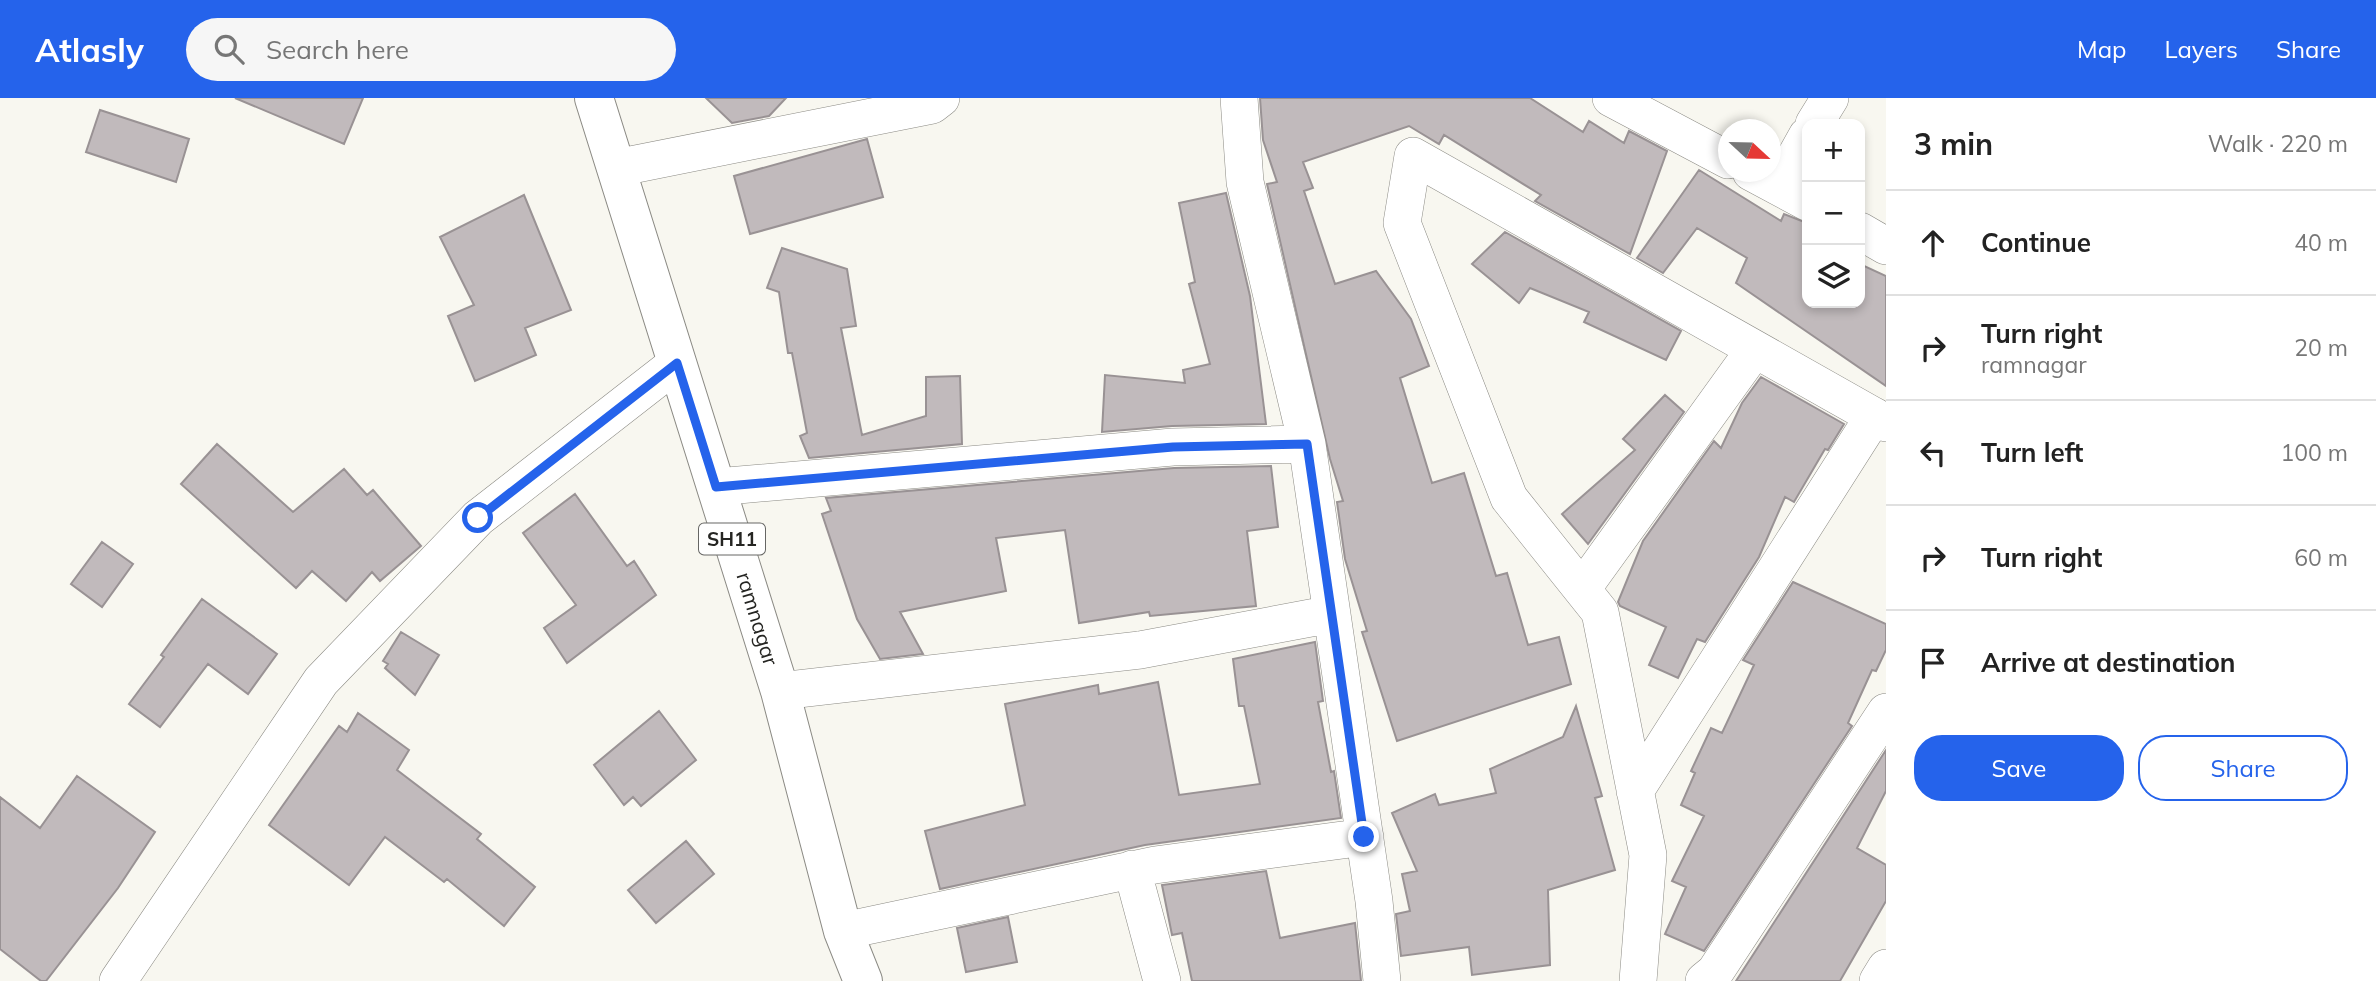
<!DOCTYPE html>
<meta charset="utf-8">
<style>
:root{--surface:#fff;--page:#f6f6f6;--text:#222;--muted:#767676;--line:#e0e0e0;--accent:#2563eb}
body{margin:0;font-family:Mulish,sans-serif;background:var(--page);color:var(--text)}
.controls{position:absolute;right:21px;top:21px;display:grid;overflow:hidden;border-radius:14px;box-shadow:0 4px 10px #0003}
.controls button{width:63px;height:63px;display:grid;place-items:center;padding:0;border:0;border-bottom:2px solid var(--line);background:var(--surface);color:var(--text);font:35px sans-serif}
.compass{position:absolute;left:1718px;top:21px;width:63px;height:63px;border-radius:50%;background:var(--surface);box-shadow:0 4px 10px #0003;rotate:112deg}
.stop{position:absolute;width:21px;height:21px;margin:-16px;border:5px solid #2563eb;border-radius:50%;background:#fff}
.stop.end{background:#2563eb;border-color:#fff;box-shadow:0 2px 7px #0008}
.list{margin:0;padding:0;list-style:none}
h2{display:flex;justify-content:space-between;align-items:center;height:91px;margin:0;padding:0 28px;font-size:30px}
h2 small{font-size:23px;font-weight:400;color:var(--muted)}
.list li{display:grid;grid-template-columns:46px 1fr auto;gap:21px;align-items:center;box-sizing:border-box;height:105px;padding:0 28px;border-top:2px solid var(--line)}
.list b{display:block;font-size:26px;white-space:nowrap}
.list p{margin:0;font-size:23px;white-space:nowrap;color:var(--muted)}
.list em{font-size:23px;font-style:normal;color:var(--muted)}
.actions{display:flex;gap:14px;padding:21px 28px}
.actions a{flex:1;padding:16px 0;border:2px solid var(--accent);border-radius:28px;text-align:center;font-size:24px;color:var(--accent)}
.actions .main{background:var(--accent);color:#fff}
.icon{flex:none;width:38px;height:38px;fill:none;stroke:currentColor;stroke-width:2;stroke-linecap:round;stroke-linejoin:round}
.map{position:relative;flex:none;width:1886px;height:883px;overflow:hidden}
header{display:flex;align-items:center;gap:42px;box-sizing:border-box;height:98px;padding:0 35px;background:var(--accent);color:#fff}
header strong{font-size:33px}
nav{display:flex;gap:38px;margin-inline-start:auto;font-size:24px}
.search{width:490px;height:63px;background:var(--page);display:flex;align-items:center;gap:18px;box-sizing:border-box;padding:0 24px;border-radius:38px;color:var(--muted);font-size:26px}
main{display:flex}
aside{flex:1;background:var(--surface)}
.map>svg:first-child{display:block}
.building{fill:#c1babc;stroke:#999294;stroke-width:2}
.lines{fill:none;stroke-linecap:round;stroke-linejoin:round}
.minor-casing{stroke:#8b8a84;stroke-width:38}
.primary-casing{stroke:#8b8a84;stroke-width:40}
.minor{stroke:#fff;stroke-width:37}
.primary{stroke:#fff;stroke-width:38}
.route{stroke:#2563eb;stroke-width:9}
.labels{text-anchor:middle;stroke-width:5;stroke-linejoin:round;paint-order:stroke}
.shield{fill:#fff;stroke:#666664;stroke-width:2}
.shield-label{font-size:19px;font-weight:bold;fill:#252522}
.street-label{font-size:21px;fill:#252522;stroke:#fff}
</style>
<header>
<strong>Atlasly</strong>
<div class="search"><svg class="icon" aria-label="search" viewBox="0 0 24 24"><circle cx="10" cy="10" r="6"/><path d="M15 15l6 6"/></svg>Search here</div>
<nav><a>Map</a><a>Layers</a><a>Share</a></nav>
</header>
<main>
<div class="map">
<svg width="1886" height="883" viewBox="0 0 1886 883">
<rect width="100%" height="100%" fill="#f8f7f0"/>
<!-- building -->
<path class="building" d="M235,0h128l-19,46z
M706,0h80l-17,18 -37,7z
M1260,0h270l53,34 6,-11 35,22 5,-12 38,20 -37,103 -95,-53 6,-6 -97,-60 -5,9 -30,-18 -106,36 10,26 -9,3 31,93 41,-13 35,48 18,47 -29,12 32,105 32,-10 32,103 11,-3 21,72 31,-8 12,47 -174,57 -35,-109 5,-1 -22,-72 -8,-57 6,-1 -13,-42 -63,-275 10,-2 -14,-42z
M100,12l89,29 -13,43 -90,-30z
M867,41l16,58 -133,37 -16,-58z
M1699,72l82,51 3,-7 23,9v80h53v-39l26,12v110l-150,-103 11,-25 -50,-30 -34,45 -26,-15z
M1226,95l24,103 16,128 -94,2 -70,6 3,-57 80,8 -2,-13 27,-6 -21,-80 6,-2 -16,-79z
M524,97l47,115 -46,18 11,27 -61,26 -27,-65 26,-11 -34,-68z
M1505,134l176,99 -15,29 -82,-38 5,-10 -59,-24 -11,15 -47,-39z
M782,150l65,21 9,57 -15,2 21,107 64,-19v-39l34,-1 2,68 -153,14 -9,-22 7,-3 -15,-80h-4l-9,-61 -12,-4z
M1761,279l83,47 -16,26 -3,-1 -31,53 -9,-5 -26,60 -54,85 -8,-3 -19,39 -29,-13 17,-38 -46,-21 -2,-4 25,-61 71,-100 7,7 21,-45z
M1665,297l19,17 -96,132 -26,-30 73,-64 -12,-11z
M217,346l76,68 51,-43 23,26 6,-5 48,56 -41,35 -8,-9 -26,29 -34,-30 -16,17 -115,-104z
M1271,368l7,61 -31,4 9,75 -106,10 -1,-4 -70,11 -14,-93 -69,8 10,53 -106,21 23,42 -43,5 -23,-40 -35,-105 9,-3 -5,-13 348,-30z
M575,396l52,72 7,-5 22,34 -89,68 -23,-35 32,-23 -53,-72z
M102,444l31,22 -31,43 -31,-23z
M1793,484l93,42v26l-10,21 -4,-1 -24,53 4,3 -148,225 -39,-17 21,-47 -14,-6 32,-65 -23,-11 14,-32 -4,-2 20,-43 11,5 32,-68 -11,-5z
M202,501l75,55 -29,40 -40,-30 -48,63 -31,-23 35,-47 -3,-2z
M401,534l38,23 -24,40 -30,-27 3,-4 -5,-3z
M1315,544l8,59 -5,1 13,70 3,-1 7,47 -196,27 -205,44 -15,-58 100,-26 -20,-101 93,-19 1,9 59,-12 21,113 81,-11 -16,-78h-5l-6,-47z
M1576,608l26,90 -7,2 20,72 -67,20 2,75 -78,10 -3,-28 -68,9 -5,-42 14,-3 -8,-37 15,-3 -25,-58 43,-19 4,11 57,-12 -6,-24 73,-32z
M659,613l37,49 -55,46 -8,-9 -9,8 -30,-40z
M358,615l51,37 -12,20 84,64 -4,5 58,48 -31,39 -57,-47 -3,3 -59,-45 -36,48 -80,-60 70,-99 8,6z
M1886,652v41l-29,57 29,17v36l-46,80h-104z
M77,678l78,56 -37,56 -72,93h-5l-41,-32v-152l40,31z
M686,743l28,33 -58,49 -28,-33z
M1266,773l14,67 75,-15 6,58h-169l-10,-48 -10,2 -10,-50z
M1008,819l9,45 -51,10 -9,-44z"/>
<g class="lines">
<!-- minor casing -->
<g class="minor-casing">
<path id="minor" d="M1611,0l117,62
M1814,26l16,-26
M616,70l316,-63 9,-7
M1751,74l56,30
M1779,88l28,-50
M1860,133l26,15
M1307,346l67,457 8,80
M716,389l457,-40 134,-3 -62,-262 -6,-84
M1582,491l173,-240
M780,593l360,-41 192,-36
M1635,693l239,-375
M1132,771l30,112
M843,833l312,-66 210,-28
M118,883l203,-300 157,-163 199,-155
M1638,883l10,-126 -48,-243 -91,-114 -107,-275 11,-67 473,267
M1704,883l11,-9 171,-260
M1878,883l8,-13"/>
</g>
<!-- primary casing -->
<g class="primary-casing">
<path id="primary" d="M594,0l186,593 63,240 20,50"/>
</g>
<!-- minor -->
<use href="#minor" class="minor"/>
<!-- primary -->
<use href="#primary" class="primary"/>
</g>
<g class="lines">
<!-- route -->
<path class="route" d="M478,420l199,-155 39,124 457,-40 134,-3 57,393"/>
</g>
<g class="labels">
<!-- shield labels -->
<rect class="shield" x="699" y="425.5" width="66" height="31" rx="5"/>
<g class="shield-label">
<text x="732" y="448">SH11</text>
</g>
<!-- street labels -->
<g class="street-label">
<text transform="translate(757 521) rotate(73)" y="7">ramnagar</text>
</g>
</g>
</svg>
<div class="controls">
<button>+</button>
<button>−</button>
<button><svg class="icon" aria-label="layers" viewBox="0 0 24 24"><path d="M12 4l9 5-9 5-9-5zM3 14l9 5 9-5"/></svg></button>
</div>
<svg class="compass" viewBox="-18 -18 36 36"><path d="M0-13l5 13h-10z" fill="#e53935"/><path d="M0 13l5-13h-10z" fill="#767676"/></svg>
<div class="stop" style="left:478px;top:420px"></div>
<div class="stop end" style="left:1364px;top:739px"></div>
</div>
<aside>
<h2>3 min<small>Walk · 220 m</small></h2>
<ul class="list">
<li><svg class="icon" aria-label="ahead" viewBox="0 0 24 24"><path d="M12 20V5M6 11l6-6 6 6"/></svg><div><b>Continue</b></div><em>40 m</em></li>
<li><svg class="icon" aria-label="right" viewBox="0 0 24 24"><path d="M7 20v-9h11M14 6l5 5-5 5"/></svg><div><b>Turn right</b><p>ramnagar</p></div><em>20 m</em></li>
<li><svg class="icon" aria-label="left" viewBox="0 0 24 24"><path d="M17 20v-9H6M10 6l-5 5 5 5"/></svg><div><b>Turn left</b></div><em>100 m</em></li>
<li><svg class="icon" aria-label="right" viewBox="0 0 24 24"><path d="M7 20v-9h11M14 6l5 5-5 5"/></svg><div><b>Turn right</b></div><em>60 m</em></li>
<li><svg class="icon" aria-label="arrive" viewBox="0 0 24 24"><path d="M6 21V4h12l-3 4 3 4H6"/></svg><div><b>Arrive at destination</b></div></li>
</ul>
<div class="actions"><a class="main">Save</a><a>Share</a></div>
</aside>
</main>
